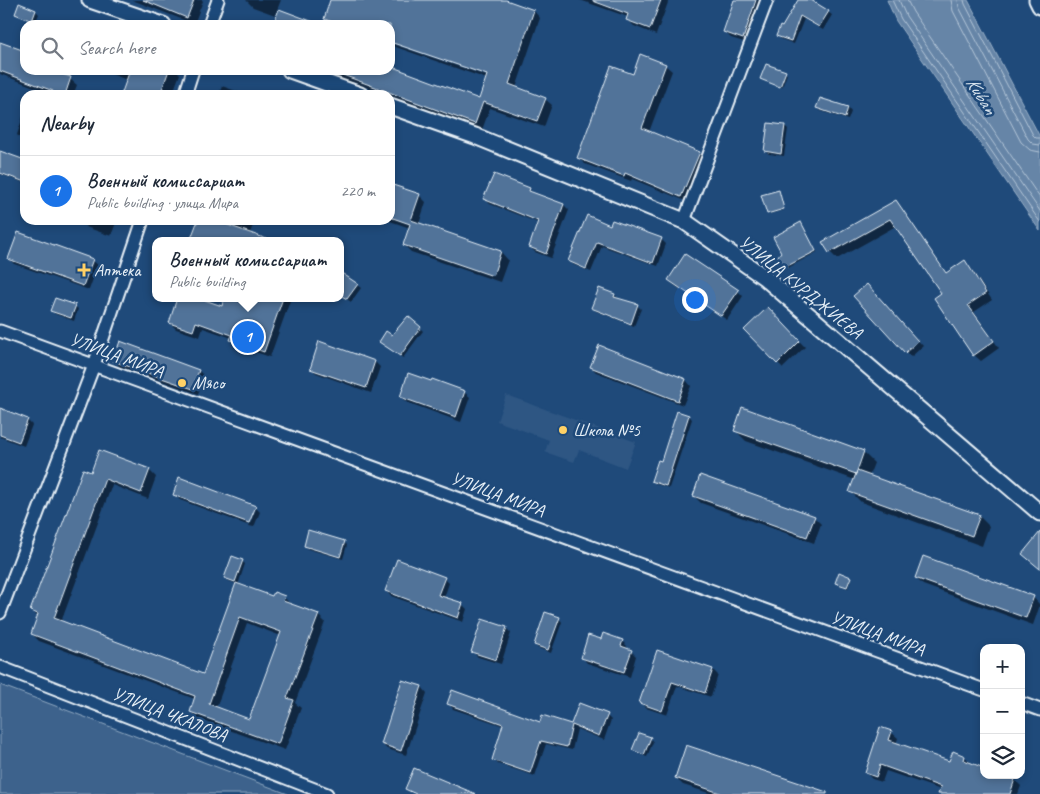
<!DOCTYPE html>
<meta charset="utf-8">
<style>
:root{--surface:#fff;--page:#f2f2f3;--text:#1f2937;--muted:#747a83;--line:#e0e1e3;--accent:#1a73e8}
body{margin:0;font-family:Caveat,sans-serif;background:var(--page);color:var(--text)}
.controls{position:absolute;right:15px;bottom:15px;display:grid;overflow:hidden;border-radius:10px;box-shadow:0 2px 8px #0003}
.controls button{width:45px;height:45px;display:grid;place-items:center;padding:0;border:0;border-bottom:1px solid var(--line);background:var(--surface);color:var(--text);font:25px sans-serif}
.you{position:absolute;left:694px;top:299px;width:18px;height:18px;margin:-12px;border:4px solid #fff;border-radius:50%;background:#1a73e8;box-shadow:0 0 0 8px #1a73e833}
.badge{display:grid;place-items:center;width:32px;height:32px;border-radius:50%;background:var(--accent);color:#fff;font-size:16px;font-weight:700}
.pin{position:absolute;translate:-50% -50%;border:2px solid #fff;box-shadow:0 1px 5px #0006}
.popup{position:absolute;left:152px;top:237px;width:192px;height:65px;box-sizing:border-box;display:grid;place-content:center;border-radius:10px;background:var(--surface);filter:drop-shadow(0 1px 4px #0005);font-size:16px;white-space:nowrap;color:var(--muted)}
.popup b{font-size:19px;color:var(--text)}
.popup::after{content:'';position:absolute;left:50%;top:100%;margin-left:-10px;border:10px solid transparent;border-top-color:var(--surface)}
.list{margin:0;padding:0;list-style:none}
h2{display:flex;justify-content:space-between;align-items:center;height:65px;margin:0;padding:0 20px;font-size:21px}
h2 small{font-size:16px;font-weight:400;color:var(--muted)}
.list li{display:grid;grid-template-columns:32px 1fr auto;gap:15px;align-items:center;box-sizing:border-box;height:70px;padding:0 20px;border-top:1px solid var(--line)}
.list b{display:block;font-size:19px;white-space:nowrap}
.list p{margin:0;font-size:16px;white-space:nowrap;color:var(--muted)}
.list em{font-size:16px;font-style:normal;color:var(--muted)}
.icon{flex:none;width:28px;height:28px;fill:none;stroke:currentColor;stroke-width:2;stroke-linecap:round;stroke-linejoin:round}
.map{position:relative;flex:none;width:1040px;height:794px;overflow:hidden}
.search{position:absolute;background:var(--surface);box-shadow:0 2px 8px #0003;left:20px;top:20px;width:375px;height:55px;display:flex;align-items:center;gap:12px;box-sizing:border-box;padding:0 18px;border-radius:15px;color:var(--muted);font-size:19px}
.panel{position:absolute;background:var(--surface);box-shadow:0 2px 8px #0003;left:20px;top:90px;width:375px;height:135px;border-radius:15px}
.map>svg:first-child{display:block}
.built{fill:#2e5683}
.green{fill:#3c628c;stroke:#92aac2}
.water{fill:#6685a7;stroke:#9ab0c7}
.shadow{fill:#0007;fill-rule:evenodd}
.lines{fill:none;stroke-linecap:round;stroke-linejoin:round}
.shore{stroke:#b4c6d8;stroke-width:1}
.building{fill:#517399;stroke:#e8f1f8;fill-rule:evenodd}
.minor-casing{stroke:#e8f1f8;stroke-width:15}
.tertiary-casing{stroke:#e8f1f8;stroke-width:19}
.minor{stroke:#1f4a7a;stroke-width:11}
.tertiary{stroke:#1f4a7a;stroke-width:15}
.poi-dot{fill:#ffd166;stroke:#1f4a7a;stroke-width:2}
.labels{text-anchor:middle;stroke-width:5;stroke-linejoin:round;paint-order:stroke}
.poi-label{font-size:18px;fill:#e8f1f8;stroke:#1f4a7a;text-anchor:start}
.street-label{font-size:18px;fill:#e8f1f8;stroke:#1f4a7a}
.water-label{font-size:19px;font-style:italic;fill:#d4e1ec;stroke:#1f4a7a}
</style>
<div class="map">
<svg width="1040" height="794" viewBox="0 0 1040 794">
<rect width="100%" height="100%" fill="#1f4a7a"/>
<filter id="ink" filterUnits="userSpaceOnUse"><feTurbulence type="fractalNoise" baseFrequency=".02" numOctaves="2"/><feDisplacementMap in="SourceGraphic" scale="10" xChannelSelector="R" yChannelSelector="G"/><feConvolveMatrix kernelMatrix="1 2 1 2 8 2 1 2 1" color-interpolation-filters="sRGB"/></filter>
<g filter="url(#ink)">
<!-- built -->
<path class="built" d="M506,395l130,47 -10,26 -47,-18 -5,12 -29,-10 4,-12 -52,-19z"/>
<!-- green -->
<path class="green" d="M0,685l288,109h-288z"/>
<!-- water -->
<path class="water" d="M887,0h81l72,137v94l-144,-210z"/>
<!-- shadow -->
<path class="shadow" d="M132,0h70l1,1 -9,23z
M246,0h35l-6,15 -22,-8z
M332,0h170l32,11 6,7 -24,70 29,11 7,6 -8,22 -54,-19 -8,22 -130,-48 -1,3 -43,-15h82v-3l90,33 7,-21 -97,-34v-2l103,35 1,-2 -104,-35v-16h-45l-13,-5v3l5,2h-6l-6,-6z
M580,0h89l-13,35 -22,-9 -7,-7 1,-2z
M735,0h30l-15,44 -19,-6 -7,-7z
M799,0h12l21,15 -9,15 -19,-11 -10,25 -13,-5 -3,-3z
M36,11l3,3 -3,7 -18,-7v2l-2,-2z
M0,43l25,10v17h26v2l19,7 7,6 -4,10h-18l-55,-21z
M665,65l7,6 -23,61 50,21 7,7 -18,42 -56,-23 -1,2 -46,-17 -7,-6 55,-83z
M766,65l21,9 -5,13 -20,-7z
M101,70h75l4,4 -8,21h-50l5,-15z
M222,86l25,9h-28z
M820,99l28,9 3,4 -3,8 -27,-9 -4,-3z
M25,110v31l-8,-6z
M785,126l3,3 -4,27 -15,-2 -4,-3z
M0,154l25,8v21l-25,-9z
M390,185l29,10 7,7 -7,22 82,28 7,8 -8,22 -89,-30 -7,-7 6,-17 -23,-8h3z
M529,189l5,5 30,11 5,5 -18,48 -16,-6 -5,-5 9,-24 -49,-19 -5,-5z
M780,193l4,17 -15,4 -1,-1z
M896,202l6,7 45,65 17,-12 7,7 21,31 -18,12 25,36 -18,13 -7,-6 -31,-62 -47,-67 -59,33 -7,-7 -6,-10z
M80,220h37l-6,16 -25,-9z
M199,220h56l-8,21h-61l1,-4 5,2z
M802,226l15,26 -40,22 -7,-6z
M611,227l50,12 5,5 -8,22 -56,-20 -11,26 -17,-7 -5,-4z
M9,259l83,1 6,5 -9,25 -75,-26z
M344,275l17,13 -10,14 -11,-8z
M669,280l69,11 5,5 -16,24 -53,-35z
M872,291l51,55 -12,11 -5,-5z
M615,295l3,3 19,7 4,4 -7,17 -38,-15 -3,-3z
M179,298h31l-1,5 13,5 4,-10h65l-21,59 -32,-11 -6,-6v-2l-29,-10 -3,9 -24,-8 -6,-6z
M75,306l3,3 -4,12 -19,-7 -3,-3z
M768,309l37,38 -22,21 -37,-38z
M420,328l3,3 -20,27 -23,-16z
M121,343l78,28 5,5 -6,18 -79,-28 -5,-6z
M320,343l55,19 5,5 -9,26 -55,-20 -5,-5z
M599,346l87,34 5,6 -8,19 -87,-33 -5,-5z
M464,392l6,5 -9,25 -55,-20 -5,-5z
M0,410l27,10 5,5 -8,21 -24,-9z
M689,416l3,3 -23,69 -13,-4 -3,-3z
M735,430l128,22 11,11 -5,13 110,40 10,10 -7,20 -121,-44 -10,-10 4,-12 -109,-39z
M149,470l7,7 -8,22 -36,-14 -51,137 143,53 33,-91 -8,-3 -4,-3 17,-17 3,3 -7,21 35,13 11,-1 7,8 27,10 7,7 -30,81 6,5 -16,42 -87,-31 -7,-7 4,-13 -156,-58 -7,-7 6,-17 -6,-6 59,-137zM247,623l34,13 -31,84 -34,-12z
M174,494l81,13 1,1h-3l-6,17 -67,-25z
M694,496l120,21 7,7 -7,19 -113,-40z
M256,508l4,4 -6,15 -5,-1z
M344,542l3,3 -4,14 -35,-10 -3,-4z
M444,578l5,5 -5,15 18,6 5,5 -4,13 -72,-26 -5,-5z
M850,578l1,1 -3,9 -11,-4z
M916,578l117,19 7,8 -7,20 -110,-40z
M559,618l3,4 -11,31 -13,-5 -3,-3z
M506,628l5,5 -10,31 -23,-7 -6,-6z
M601,641h21l5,5 -1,3 5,2 5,5 -6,21 -43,-14 -5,-6z
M658,652l55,18 5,5 -7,22 -34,-11 -10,29 -21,-7 -5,-5z
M422,687l5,6 -21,62 -19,-6 -5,-5z
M449,704l92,19 30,3 9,-22 27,12 4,4 -7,20 -27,-11 -5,21 -26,-6 -11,32 -37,-12 -5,-5 11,-33 -51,-17z
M891,732l7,6 -2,6 54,18 3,-9 12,4 19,18 31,5 6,6 -3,8h-78l1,-4 -55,-19 -4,11 -10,-3 -6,-6z
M650,738l3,4 -6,15 -10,-4 -3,-3z
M676,778l142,16h-106l-29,-9z"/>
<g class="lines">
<!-- shore -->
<path class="shore" d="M892,0l9,19 139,203
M899,0l7,16 134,195
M907,0l6,12 127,186
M951,0l2,11 68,131 9,8 10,2
M958,0l1,7 69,132 5,5 7,1
M964,0l1,4 68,131 3,3h4"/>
</g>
<!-- building -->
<path class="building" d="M143,0h51l-7,18z
M330,0h176l28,10 -25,74 37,14 -9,23 -54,-19 -8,22 -143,-53 58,-1v-4l89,33 8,-24 -97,-33v-17h-49l-17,-6z
M593,0h68l-11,29 -24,-9 2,-6 -35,-13z
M734,0h22l-13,39 -20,-7z
M798,0h13l18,11 -10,16 -19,-11 -9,25 -15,-5 4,-10 2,1z
M19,3l17,7 -4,11 -17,-7z
M279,9l40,15 -1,1h-45z
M0,42l25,9v19h24l22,7 -6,18h-13l1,-4 -53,-20z
M640,54l26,10 -24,64 58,24 -19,45 -56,-24 -1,3 -47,-18 34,-92 22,8z
M766,64l20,7 -6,16 -20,-8z
M130,70h39l-9,25h-39z
M820,98l28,9 -3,11 -29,-10z
M768,123l17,2 -4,29 -17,-3z
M0,151l25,9v22l-25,-9z
M494,174l36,14 -1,3 35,13 -18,50 -17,-7 9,-26 -55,-22z
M390,184l30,10 -9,26 90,31 -8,25 -90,-31 7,-21 -20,-7z
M779,190l5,19 -17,5 -6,-19z
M896,200l50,73 19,-13 21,33 -18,12 26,36 -21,15 -39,-58 7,-5 -51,-74 -61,34 -7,-11z
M587,215l23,10 2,-5 50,18 -9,25 -56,-21 -11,27 -18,-8z
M198,220h16l53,19v2h-77z
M801,222l15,29 -42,22 -6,-5 13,-16 -8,-15z
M18,232l75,27 -10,27 -75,-27z
M685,254l54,36 -18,26 -53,-36z
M340,272l18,12 -11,15 -7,-4z
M867,284l51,57 -13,12 -52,-57z
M599,288l16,6 -1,3 24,7 -7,20 -40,-16z
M55,298l21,7 -5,13 -21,-7z
M177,298h22l23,8 2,-8h59l-19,54 -34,-12 2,-5 -36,-13 -3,9 -24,-8z
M768,307l32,34 -23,23 -33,-34z
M408,316l13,11 -21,29 -21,-14 7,-11 6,4z
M120,341l79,29 -6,19 -80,-28z
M319,341l56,20 -9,27 -56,-19z
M599,345l87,34 -8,22 -88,-34z
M408,373l23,8 1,-2 33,12 -9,26 -56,-20z
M742,407l122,44 -8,23 -122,-43z
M0,408l28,11 -9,23 -19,-7z
M677,411l12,4 -23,71 -15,-5 7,-21 3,1z
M99,450l51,19 -9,24 -36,-14 -51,139 149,56 33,-91 36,13 2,-4 11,4 -2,5 36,13 -32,84 7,2 -16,44 -88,-32 5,-16 -164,-62 7,-20 -8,-3 53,-142 8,3zM240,617l41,15 -32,87 -40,-15z
M857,471l123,44 -8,21 -123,-44z
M700,475l115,41 -8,21 -114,-41z
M179,477l77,29 -7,17 -76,-28z
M308,530l37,11 -5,16 -36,-11z
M1040,532v37l-18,-15z
M232,556l11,4 -8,22 -11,-4z
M923,556l111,40 -8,22 -111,-40z
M397,559l48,18 -7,18 25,8 -5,15 -73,-27z
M839,572l12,5 -4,10 -12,-4z
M545,612l15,5 -12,33 -14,-5z
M482,619l25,8 -11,33 -25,-8z
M603,633l20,7 -2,6 11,4 -8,22 -43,-14 7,-23 13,4z
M657,650l56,19 -8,24 -33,-11 -10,29 -23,-8z
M402,680l20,6 -21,65 -20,-7z
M452,690l88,32 2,-7 29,9 8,-21 29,11 -9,22 -27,-11 -5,22 -26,-6 -11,32 -38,-13 11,-36 -56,-20z
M880,727l12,4 -3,9 60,21 4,-10 12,5 -1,4 20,8v7h21l10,4 -5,15h-72l3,-7 -61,-22 -4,12 -11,-4z
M639,733l12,4 -7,18 -12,-5z
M686,745l141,47v2h-104l-48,-16z
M414,768l62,26h-60l-11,-5z"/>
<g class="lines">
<!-- minor casing -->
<g class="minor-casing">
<path id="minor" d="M209,25l9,-25
M185,95l8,-25
M684,221l83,-221
M0,331l984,359
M0,613l94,-248 49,-145
M0,667l327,127
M1021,703l19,7"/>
</g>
<!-- tertiary casing -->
<g class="tertiary-casing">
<path id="tertiary" d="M90,0l73,25
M1037,0l3,6
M290,70l70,25
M390,106l85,30 209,85 80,56 276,236"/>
</g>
<!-- minor -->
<use href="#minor" class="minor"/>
<!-- tertiary -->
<use href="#tertiary" class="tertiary"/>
</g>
</g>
<!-- markers -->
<g class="poi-dot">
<path d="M81.5 262.5h5v5h5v5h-5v5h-5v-5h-5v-5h5z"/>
<circle cx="182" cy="383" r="5"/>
<circle cx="563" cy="430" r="5"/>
</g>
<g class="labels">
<!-- poi labels -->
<g class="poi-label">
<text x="94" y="276">Аптека</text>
<text x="192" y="389">Мясо</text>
<text x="573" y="436">Школа №5</text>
</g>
<!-- street labels -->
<g class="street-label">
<text transform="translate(801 287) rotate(39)" y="6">УЛИЦА КУРДЖИЕВА</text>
<text transform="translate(117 355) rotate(20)" y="6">УЛИЦА МИРА</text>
<text transform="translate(498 494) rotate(20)" y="6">УЛИЦА МИРА</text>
<text transform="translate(878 633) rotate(20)" y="6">УЛИЦА МИРА</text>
<text transform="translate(170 714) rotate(21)" y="6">УЛИЦА ЧКАЛОВА</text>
</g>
<!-- water labels -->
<g class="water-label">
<text transform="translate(982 95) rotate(58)" y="7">Kuban</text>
</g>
</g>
</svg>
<div class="controls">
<button>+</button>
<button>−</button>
<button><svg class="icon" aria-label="layers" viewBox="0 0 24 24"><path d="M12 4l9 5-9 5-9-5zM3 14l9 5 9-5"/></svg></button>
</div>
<div class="you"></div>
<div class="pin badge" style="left:248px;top:337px">1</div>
<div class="popup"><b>Военный комиссариат</b>Public building</div>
<div class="search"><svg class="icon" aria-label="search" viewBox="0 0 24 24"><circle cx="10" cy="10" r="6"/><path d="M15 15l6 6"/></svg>Search here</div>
<section class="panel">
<h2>Nearby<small></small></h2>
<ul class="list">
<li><span class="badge">1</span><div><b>Военный комиссариат</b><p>Public building · улица Мира</p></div><em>220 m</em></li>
</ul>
</section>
</div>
